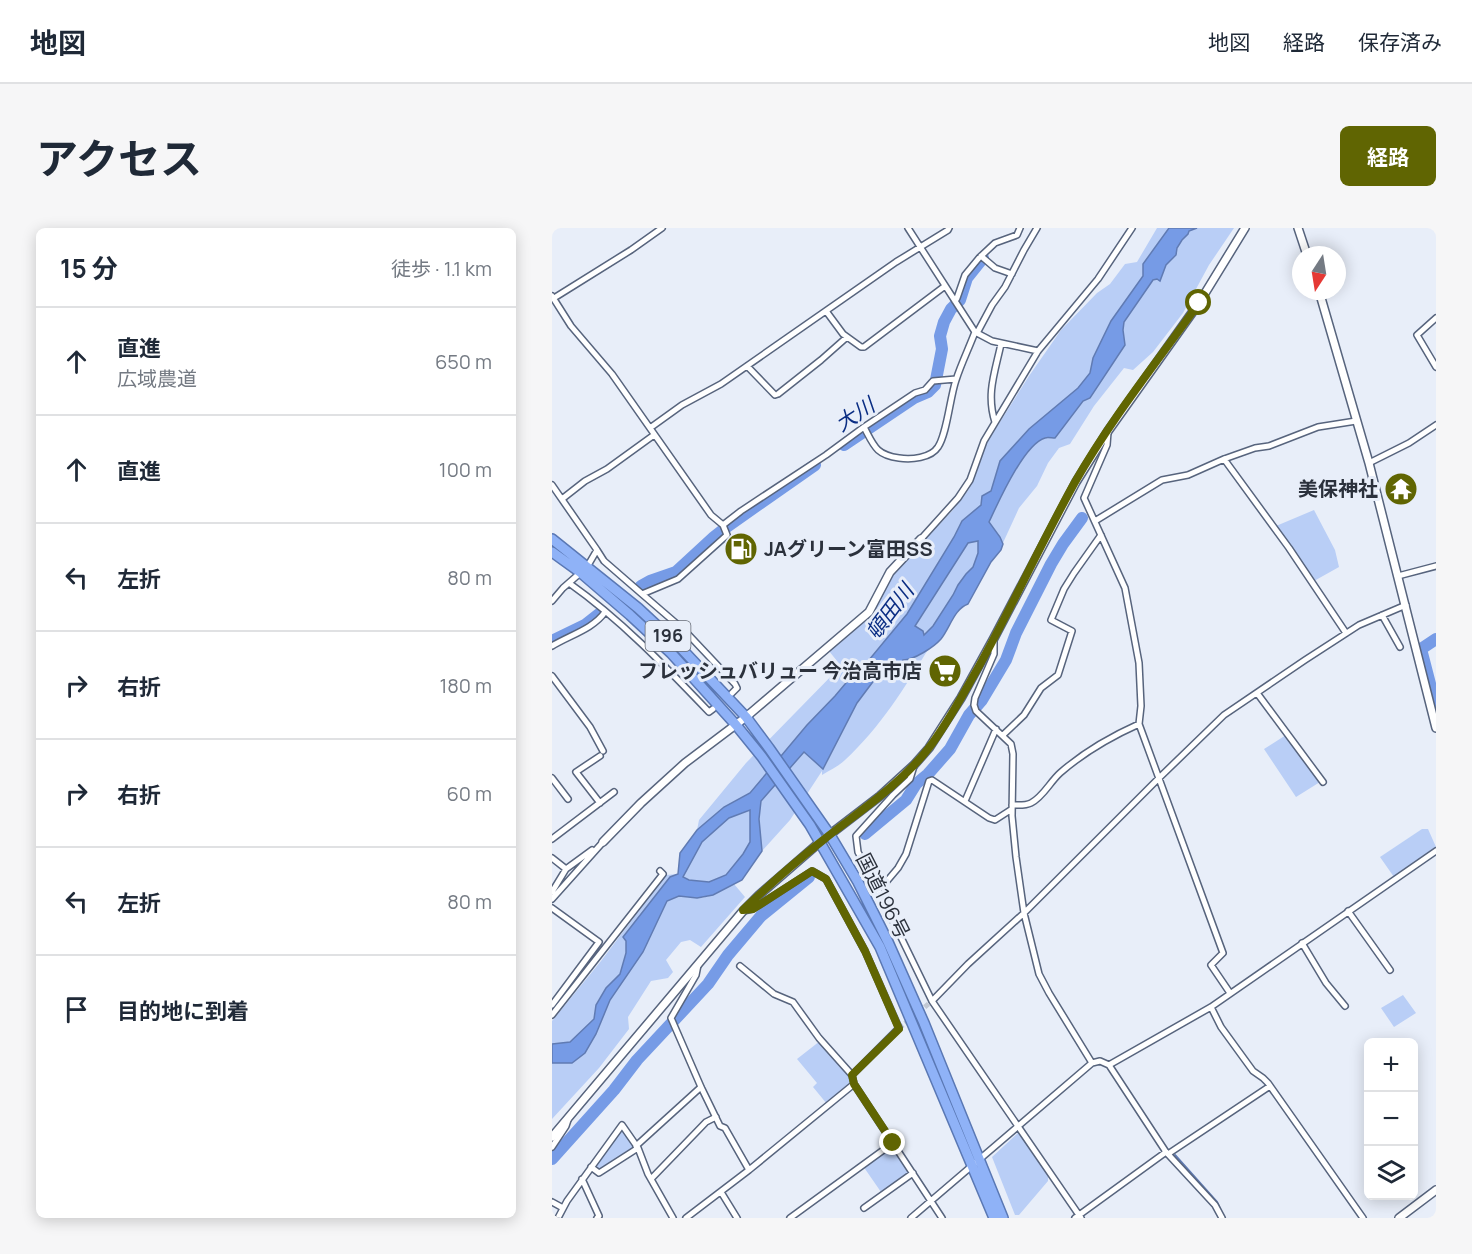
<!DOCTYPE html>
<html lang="ja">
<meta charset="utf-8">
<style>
:root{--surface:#fff;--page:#f6f6f7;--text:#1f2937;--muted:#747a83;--line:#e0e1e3;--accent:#606502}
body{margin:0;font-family:Manrope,"Noto Sans JP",sans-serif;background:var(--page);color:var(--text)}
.controls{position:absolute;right:18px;bottom:18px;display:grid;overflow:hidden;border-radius:9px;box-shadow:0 3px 15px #0003}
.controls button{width:54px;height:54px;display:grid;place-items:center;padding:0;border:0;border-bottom:2px solid var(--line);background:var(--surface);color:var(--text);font:30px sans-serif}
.compass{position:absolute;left:740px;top:18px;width:54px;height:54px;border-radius:50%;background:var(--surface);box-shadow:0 3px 15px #0003;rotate:192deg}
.stop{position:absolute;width:18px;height:18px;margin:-14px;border:4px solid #606502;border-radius:50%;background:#fff}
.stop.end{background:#606502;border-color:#fff;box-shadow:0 2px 6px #0008}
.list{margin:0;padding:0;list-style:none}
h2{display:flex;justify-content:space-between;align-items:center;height:78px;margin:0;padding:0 24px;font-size:26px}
h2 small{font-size:20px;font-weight:400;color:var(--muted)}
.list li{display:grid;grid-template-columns:39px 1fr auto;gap:18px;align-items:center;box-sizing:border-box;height:108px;padding:0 24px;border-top:2px solid var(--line)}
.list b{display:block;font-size:22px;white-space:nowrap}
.list p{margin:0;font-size:20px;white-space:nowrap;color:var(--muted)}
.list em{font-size:20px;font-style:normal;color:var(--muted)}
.icon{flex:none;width:33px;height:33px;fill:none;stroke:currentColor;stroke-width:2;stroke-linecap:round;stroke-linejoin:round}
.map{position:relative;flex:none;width:884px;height:990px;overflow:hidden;border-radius:9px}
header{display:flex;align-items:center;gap:36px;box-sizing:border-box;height:84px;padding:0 30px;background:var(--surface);border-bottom:2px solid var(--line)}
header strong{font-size:28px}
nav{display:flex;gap:33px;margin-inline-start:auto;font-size:21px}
.intro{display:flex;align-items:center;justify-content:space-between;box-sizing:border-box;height:144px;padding:0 36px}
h1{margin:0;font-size:42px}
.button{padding:15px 27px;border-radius:9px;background:var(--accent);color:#fff;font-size:21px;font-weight:700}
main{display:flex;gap:36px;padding:0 36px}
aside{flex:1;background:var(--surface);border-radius:9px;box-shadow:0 3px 15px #0003}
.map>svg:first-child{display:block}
.green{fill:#b9cef6}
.water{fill:#769be6;stroke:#607bb3;stroke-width:1.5;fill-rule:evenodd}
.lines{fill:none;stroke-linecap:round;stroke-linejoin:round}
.stream{stroke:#607bb3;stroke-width:2}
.river{stroke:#769be6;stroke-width:12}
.minor-tunnel{stroke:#c2c8d3;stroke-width:5;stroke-dasharray:5 2.5;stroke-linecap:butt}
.minor-casing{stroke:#57647d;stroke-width:8}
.tertiary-casing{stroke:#57647d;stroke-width:10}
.trunk-casing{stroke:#5a78b4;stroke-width:12}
.minor{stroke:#fff;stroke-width:5}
.tertiary{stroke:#fff;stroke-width:7}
.trunk{stroke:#8fb2f7;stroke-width:9}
.route{stroke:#606502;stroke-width:8}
.labels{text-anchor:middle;stroke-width:6;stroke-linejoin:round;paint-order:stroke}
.shield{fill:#e8eef9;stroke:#646a75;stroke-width:1.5}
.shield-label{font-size:18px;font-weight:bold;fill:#2b313c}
.poi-label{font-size:20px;font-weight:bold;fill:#2b313c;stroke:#e8eef9;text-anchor:end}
.street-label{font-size:20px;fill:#2b313c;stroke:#e8eef9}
.water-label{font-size:21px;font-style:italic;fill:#0a2d83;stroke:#e8eef9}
</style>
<header>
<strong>地図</strong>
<nav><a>地図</a><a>経路</a><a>保存済み</a></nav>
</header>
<div class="intro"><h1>アクセス</h1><a class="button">経路</a></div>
<main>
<aside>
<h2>15 分<small>徒歩 · 1.1 km</small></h2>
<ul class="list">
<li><svg class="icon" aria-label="ahead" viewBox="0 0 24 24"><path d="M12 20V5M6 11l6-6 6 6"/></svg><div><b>直進</b><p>広域農道</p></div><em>650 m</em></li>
<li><svg class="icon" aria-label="ahead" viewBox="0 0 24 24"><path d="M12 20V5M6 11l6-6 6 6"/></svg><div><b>直進</b></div><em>100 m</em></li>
<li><svg class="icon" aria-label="left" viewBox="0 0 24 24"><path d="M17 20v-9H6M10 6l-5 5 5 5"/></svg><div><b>左折</b></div><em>80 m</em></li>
<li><svg class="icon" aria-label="right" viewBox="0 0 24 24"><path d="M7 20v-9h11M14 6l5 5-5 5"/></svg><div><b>右折</b></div><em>180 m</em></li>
<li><svg class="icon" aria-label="right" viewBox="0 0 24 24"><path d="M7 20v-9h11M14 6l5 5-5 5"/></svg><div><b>右折</b></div><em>60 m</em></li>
<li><svg class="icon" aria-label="left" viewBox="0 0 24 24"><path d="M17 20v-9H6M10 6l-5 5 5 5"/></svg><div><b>左折</b></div><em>80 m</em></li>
<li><svg class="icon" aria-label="arrive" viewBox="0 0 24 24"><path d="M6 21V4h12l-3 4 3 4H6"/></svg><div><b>目的地に到着</b></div></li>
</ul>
</aside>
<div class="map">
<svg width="884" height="990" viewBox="0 0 884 990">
<rect width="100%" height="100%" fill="#e8eef9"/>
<!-- green -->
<path class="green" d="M605,0h12l-26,36v12l-32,45 -18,37 -3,15 -12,15 -49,41 -29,32 -9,30 -9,5 -1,9 -19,16 -8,16 -47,77 -43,52 -8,5 -21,25 -28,29 -57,68 -26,14 -27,23 2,-10 47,-57 95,-97 -12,-15 43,-35 21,-43 59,-62 17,-22 17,-45 43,-68 32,-46 36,-37 13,-9 15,-20 12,-2z
M645,0h37l-25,37 -26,48 -30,39 -20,18 -9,-2 -30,38 -24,38 -11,4 -11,15 -11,23 -18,22 -17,37 -13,-23c9,-19 36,-79 56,-84 2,-1 8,0 10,0l28,-37 7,-3 35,-53 -2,-15 1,-8 27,-40 6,-3 3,1 6,-15 10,-10 1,-7 12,-17z
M762,282l21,40 4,17 -25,14 -38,-55z
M426,313v12l-5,14 -7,7 -8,11 -5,10 -20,31 -10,9v-4l-8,-5 53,-83z
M377,420c-24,39 -49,80 -84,112 -6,6 -15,10 -23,15v-4l-32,49 -28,31c-1,-15 -5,-33 -2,-48 3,-11 35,-41 44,-51l20,16 33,-65 22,-29c9,0 15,-6 23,-10l1,-4 17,-5z
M734,507l34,47 -24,15 -32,-48z
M199,582l-1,32 -7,12 -17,21 -17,7 -20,-2 -6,-3 19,-35 27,-24z
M870,601h6l8,18 -3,3 -39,27 -14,-20z
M126,646l-52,67v12l-6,21 -14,14 -10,16 -1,16 -25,23 -18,1v-23l49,-60 65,-86z
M182,656l11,13 -44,50 -11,-7 -9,2 -15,18 7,12 -5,6 -17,3 -23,36 1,12 -30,39 -47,51v-56l20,-1 24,-28 14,-34 33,-48 24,-51c16,-7 15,-3 30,-3 13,0 25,-8 37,-14z
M851,767l13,18 -22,14 -13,-19z
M268,813l30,36 1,7 -24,20 -14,-17 4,-4 -20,-24z
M70,900l13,20 -36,22 -5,-5z
M467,904l29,44v5l-29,34h-4l-23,-58z
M339,919h3l16,24 -29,21 -18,-26z"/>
<!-- water -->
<path class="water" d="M617,0h28l-8,3 -1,3 -6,6 -5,8 -1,7 -10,10 -6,16 -3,-2 -4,1 -29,42 -1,8 2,15 -35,53 -7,3 -28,37c-3,0 -8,-1 -10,0 -21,6 -47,65 -56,84l11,15 3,7 -2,6 -10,12 -23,42c-14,5 -18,24 -27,35 -7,8 -27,21 -38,21l-1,4 -10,6 -14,5 -21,28 -34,66 -19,-17 -43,49 -2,18 3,32 -20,29 -29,15 -16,3 -18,-2 -12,5 -24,51 -33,48 -14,34 -11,19 -13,10h-20v-19l18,-2 24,-23 2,-14 10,-17 14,-14 6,-21v-12l-3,-4 47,-60 8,-3 2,-21 17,-23 27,-23 26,-14 57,-68 28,-29 21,-25 8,-5 43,-52 47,-77 8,-16 19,-16 1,-9 9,-5 9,-30 29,-32 49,-41 12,-15 3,-15 18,-37 32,-45v-12zM426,313v12l-5,14 -7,7 -8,11 -5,10 -20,31 -9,9 -1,-4 -8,-5 53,-83zM198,582v32l-7,12 -17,21 -17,7 -20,-2 -6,-3 19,-35 27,-24z"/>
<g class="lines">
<!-- stream -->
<path class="stream" d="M623,927l42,47 4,9"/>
<!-- river -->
<path class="river" d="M292,217l70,-47 14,-6 7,-7 7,-36 -2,-13 4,-14 7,-13 9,-9 7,-22 16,-20
M89,358l9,-5 26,-9 38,-35 14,-11 87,-61
M884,411l-15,10 15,58
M0,413l33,-16 14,-11
M313,606l41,-34 10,-16 12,-10 22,-25 19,-34 13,-15 24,-40 10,-27 35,-69 12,-20 19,-26
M0,931l62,-69 23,-30 71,-76 20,-29 33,-39 48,-39"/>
<!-- minor-tunnel -->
<path class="minor-tunnel" d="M367,784l13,-11
M347,800l13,-10"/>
<!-- minor casing -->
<g class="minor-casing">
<path id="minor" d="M356,0l67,104 17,9 46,10
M429,28l14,12 17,6
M0,68l19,30 41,48 99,141 12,10 4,10 -49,44 -36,15 -38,-33 -7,-11
M2,70l77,-48 31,-22
M403,73l2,-3 8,-23 14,-17 16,-15 22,-8 3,-7
M274,83l17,23 18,13h3l81,-61
M884,90l-19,17 19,32
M425,105l15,-28 13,-18 19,-37 13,-22
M195,138l28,29 3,-1 43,-34 26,-23
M443,194c-9,-28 0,-50 6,-78
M312,199c10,19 12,28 35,31 12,2 32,0 39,-11 9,-13 12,-50 18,-67 5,-16 13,-32 19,-48
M98,200l32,-23 39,-21 175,-122 52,-32 1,-2
M556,204l-1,13 -23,53 41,90 14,75 2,43 -2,18 84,229 -12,12 19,28
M672,231l65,89 57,85
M817,235l40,-20 27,-18
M0,257l45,65 -10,17 -24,21 -11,13
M10,271l23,-18 22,-12 47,-34
M543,293l67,-41 26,-5 36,-16 31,-11 14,-2 49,-19 38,-6
M171,297l18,-14 85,-56 38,-28 51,-34 10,-3 8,-9 23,-2
M369,311l37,-41 12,-18 14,-39 54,-90 60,-72 34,-51
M846,348l38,-10
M17,355c51,36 96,83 140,129l4,-3
M90,366l43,37 50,53 2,4 -5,5
M830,387l18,32
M442,412v14l-19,44 -1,7 2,6 35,33 2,10 -1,62 4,41 8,56 15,61 10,19 43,70
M0,418c18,-11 41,-17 53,-34
M0,448l38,51 13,24
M705,465l66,89
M451,507l21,-20 17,-27 17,-13 14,-44 -21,-11 13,-31 10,-16 27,-38
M362,538l-4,13 -17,16 -37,41 2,16 19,36 55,113 149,217
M0,550l16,21
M413,573l31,-72
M48,575l-24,-31 24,-16
M460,577c6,0 13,1 19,-2 12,-6 19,-21 29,-30 24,-21 50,-36 79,-49
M0,611l62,-47
M0,630l14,11
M325,660l10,-7 11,-13 8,-14 23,-73 3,-1 57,38 6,2 17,-11
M0,664l14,-23 26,-19
M0,671l51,-57
M0,680l47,34 -47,63
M191,683l10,-2 59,-38 14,8 39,72 34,77 -47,47 2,9 88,134
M796,683l42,59
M750,715l24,40 19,23
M146,737l-2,10 -25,43 30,69 19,39 5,2 24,42
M188,738l34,28 19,8 26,36 33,37
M380,773l36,-37 56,-51 134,-134 66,-64 81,-55 54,-35 47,-20
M659,779l10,20 32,44 10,7 5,5 95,135
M0,787l111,-141 -3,-3
M557,837l102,-58 225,-156
M84,918l65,-59
M0,919l14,-21 2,-6
M616,926l102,-68
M39,939l8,6 39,-25
M30,951l17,37 -2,2
M99,951l55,-57 10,-5
M169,964l16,26
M0,974l11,6
M312,980l49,-35
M6,990l9,-17 55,-76 16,23 10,26 25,44
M134,990l63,-48 105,-86
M238,990l103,-75
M359,990l181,-155 8,-2 9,4 57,87 49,53 7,13
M523,990l91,-66"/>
</g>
<!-- tertiary casing -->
<g class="tertiary-casing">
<path id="tertiary" d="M746,0l9,27
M767,63l50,172 67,265
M51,614l38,-39 44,-40 61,-46 123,-105 21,-40 31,-33
M0,909l191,-226 16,-16 61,-53 60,-46 34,-31 15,-17 32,-50 33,-60 82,-156 32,-51 91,-128 46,-75
M847,990l37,-28"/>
</g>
<!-- trunk casing -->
<g class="trunk-casing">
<path id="trunk" d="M0,311l86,69 42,39 66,70 23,31 61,87 28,47 30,60 36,81 79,195
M0,324l28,20 50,43 41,38 65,72 26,32 48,68 70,122 114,271"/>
</g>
<!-- minor -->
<use href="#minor" class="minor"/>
<!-- tertiary -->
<use href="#tertiary" class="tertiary"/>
<!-- trunk -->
<use href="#trunk" class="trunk"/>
</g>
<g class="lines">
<!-- route -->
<path class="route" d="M341,915l-39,-59 -2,-9 47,-46 -34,-78 -39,-72 -14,-8 -59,38 -10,1c25,-24 51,-47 79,-69 36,-29 77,-55 106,-92 19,-24 35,-55 50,-81 34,-61 63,-125 97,-186 36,-63 82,-120 124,-179"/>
</g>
<!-- icons -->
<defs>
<g id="temple-disc" transform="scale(1.725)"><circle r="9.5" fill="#606502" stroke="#e8eef9"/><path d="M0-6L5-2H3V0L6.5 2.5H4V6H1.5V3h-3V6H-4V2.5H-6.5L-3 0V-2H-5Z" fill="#fff"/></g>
<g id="fuel-disc" transform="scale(1.725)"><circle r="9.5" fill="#606502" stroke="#e8eef9"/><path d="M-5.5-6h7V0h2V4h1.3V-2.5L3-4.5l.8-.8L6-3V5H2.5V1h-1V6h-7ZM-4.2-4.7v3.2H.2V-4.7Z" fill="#fff"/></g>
<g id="supermarket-disc" transform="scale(1.725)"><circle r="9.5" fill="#606502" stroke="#e8eef9"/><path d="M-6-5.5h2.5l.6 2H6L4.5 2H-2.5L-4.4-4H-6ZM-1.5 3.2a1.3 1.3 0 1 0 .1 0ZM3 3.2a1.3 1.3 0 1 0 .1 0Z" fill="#fff"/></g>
</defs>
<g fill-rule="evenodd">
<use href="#temple-disc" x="849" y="261"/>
<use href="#fuel-disc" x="189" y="321"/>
<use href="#supermarket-disc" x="393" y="443"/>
</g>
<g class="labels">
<!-- shield labels -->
<rect class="shield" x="93.5" y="393" width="45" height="30" rx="4.5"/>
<g class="shield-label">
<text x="116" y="414">196</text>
</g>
<!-- poi labels -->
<g class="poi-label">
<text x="826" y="268">美保神社</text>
<text x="212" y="328" text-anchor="start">JAグリーン富田SS</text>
<text x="370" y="450">フレッシュバリュー 今治高市店</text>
</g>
<!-- street labels -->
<g class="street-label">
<text transform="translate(331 668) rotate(63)" y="7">国道196号</text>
</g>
<!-- water labels -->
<g class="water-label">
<text transform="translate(303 187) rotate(-33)" y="7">大川</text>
<text transform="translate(338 384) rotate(-53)" y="7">頓田川</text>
</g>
</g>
</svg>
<div class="controls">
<button>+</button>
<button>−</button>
<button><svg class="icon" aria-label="layers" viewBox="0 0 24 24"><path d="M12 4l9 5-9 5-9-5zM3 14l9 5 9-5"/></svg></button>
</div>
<svg class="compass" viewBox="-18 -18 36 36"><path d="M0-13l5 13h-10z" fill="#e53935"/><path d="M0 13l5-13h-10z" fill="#747a83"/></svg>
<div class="stop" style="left:647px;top:75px"></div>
<div class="stop end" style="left:341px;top:915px"></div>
</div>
</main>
